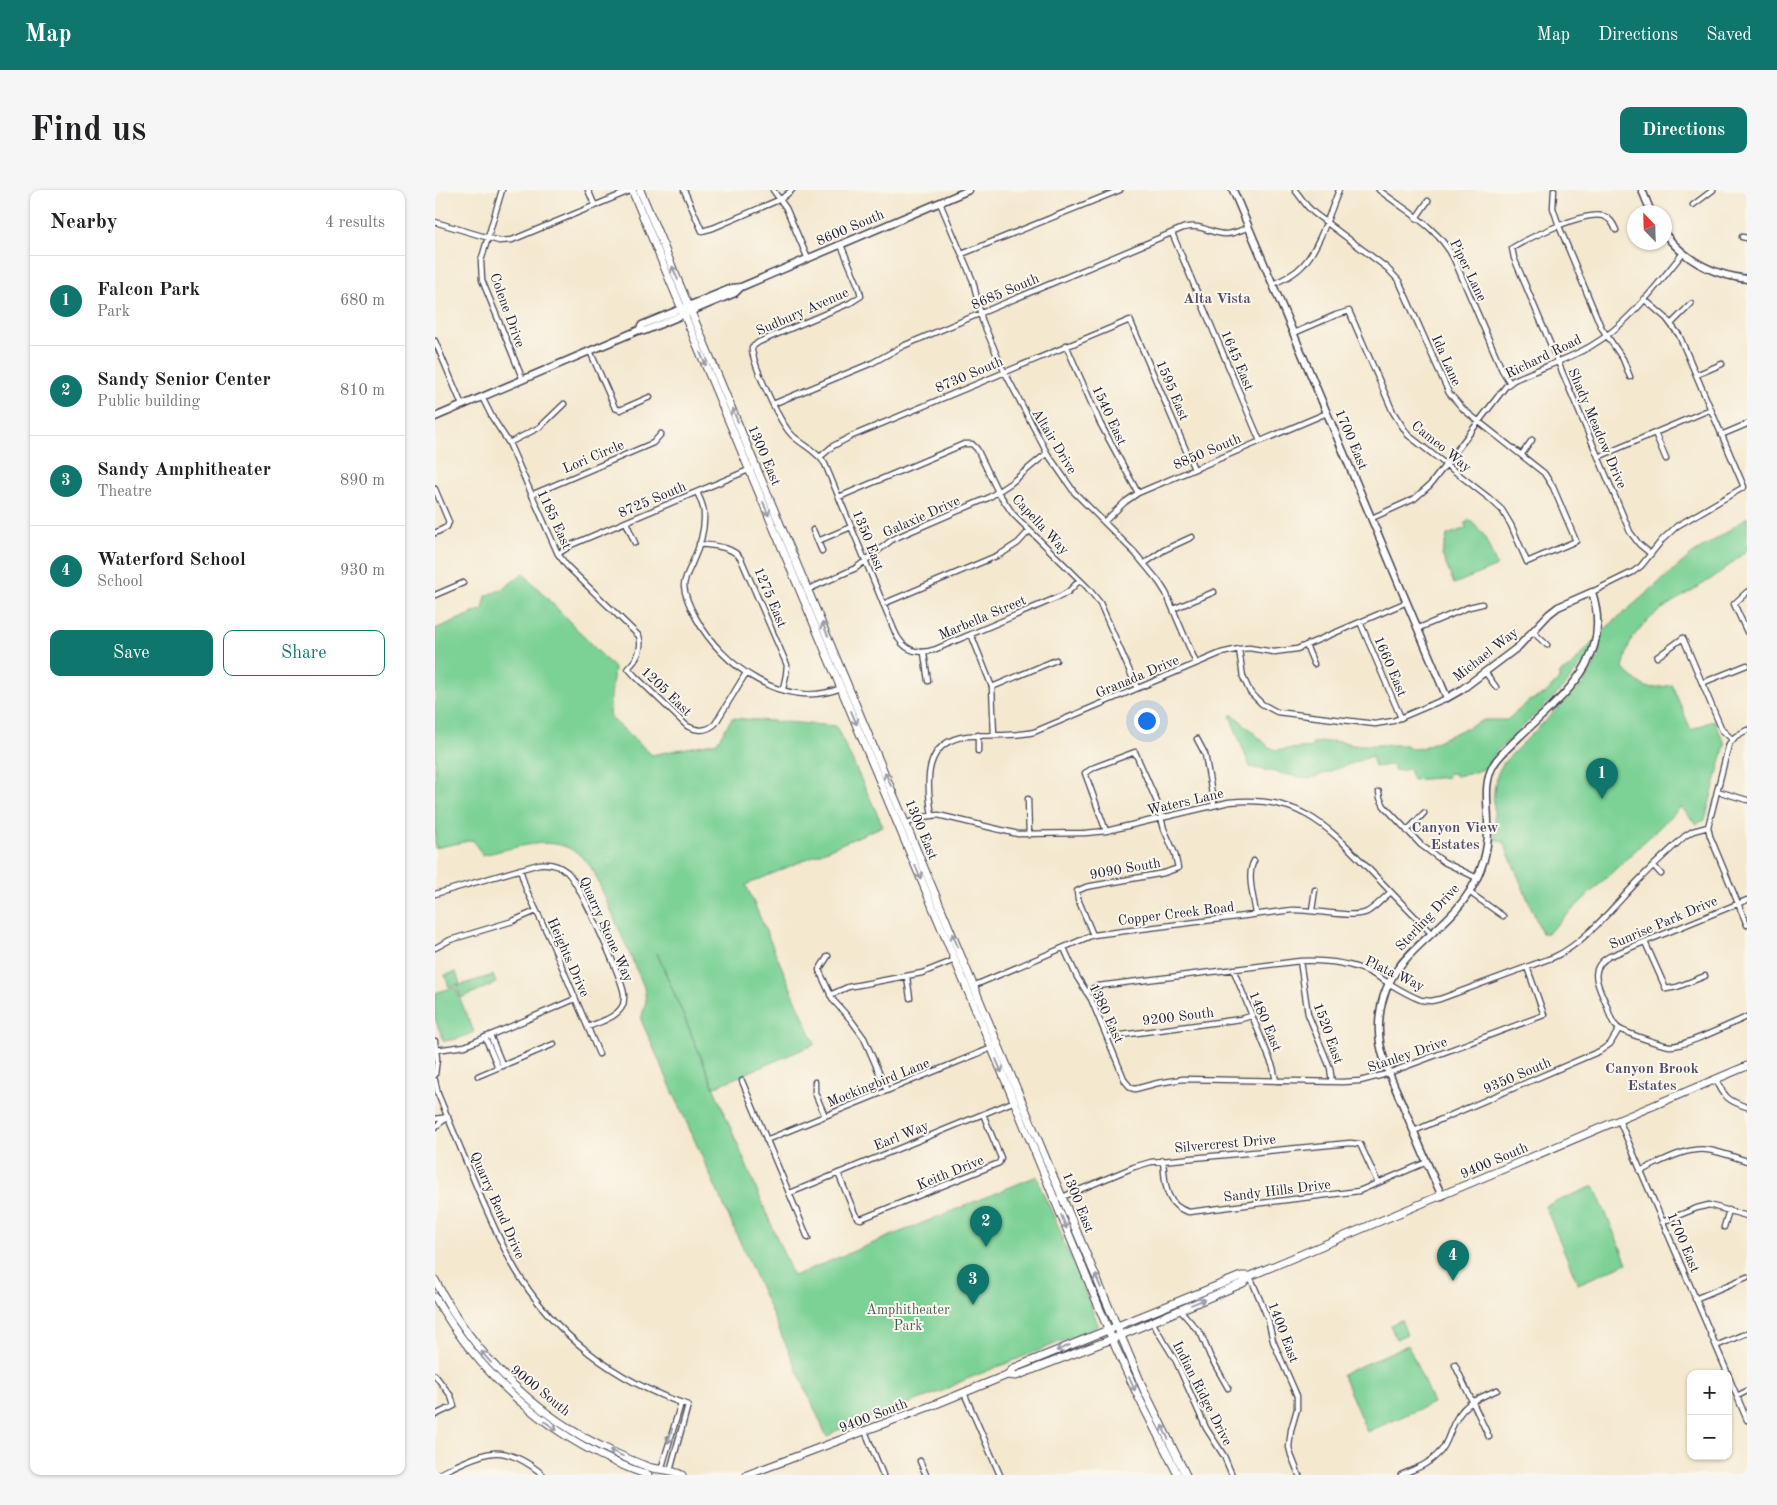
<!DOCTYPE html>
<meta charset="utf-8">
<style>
:root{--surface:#fff;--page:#f6f6f6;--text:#202124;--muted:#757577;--line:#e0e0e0;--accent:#0f766e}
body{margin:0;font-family:"Old Standard TT",serif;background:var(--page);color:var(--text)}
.controls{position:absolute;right:15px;bottom:15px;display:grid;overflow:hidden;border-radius:10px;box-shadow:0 1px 4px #0004}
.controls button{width:45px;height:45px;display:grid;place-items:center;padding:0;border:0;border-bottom:1px solid var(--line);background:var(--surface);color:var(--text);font:25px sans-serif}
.compass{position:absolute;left:1192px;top:15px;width:45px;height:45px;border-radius:50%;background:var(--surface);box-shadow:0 1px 4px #0004;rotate:337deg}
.you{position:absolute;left:711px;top:530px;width:18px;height:18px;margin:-12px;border:4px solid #fff;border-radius:50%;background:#1a73e8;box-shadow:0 0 0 8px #1a73e833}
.badge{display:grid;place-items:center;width:32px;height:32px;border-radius:50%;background:var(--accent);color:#fff;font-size:16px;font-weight:700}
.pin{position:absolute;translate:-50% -41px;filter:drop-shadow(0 1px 2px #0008)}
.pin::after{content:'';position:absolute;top:26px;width:18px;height:15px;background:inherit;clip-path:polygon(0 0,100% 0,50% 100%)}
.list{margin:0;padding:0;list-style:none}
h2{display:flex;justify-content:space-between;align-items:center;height:65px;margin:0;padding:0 20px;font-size:21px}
h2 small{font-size:16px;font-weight:400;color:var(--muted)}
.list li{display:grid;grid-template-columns:32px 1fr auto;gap:15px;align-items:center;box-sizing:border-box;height:90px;padding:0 20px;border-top:1px solid var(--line)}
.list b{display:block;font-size:19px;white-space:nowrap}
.list p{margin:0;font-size:16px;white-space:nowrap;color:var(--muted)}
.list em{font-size:16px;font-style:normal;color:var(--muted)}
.actions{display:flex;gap:10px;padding:15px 20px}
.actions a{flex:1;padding:11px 0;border:1px solid var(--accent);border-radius:10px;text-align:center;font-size:18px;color:var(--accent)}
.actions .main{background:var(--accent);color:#fff}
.map{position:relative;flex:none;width:1312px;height:1285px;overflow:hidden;border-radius:10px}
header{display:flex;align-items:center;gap:30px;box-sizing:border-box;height:70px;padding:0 25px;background:var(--accent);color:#fff}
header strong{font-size:24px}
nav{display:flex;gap:28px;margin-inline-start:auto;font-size:18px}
.intro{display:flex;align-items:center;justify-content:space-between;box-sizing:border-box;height:120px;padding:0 30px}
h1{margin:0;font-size:35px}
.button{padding:12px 22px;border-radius:10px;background:var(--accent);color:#fff;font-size:18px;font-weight:700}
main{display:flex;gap:30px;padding:0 30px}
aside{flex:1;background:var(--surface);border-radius:10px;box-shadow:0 1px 4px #0004}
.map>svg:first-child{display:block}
.green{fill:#7bd195;stroke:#4e7a68}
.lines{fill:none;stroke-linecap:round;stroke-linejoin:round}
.street-casing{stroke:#424051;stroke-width:7}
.secondary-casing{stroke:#424051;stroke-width:9}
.primary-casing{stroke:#424051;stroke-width:9}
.street{stroke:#fff;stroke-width:4.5}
.secondary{stroke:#fff;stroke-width:6}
.primary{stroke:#fff;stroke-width:7}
.oneway{stroke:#9c9ca7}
.labels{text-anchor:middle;stroke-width:4;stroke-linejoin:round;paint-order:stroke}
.street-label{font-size:14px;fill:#22223b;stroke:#fbf7ec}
.park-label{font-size:14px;fill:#415f5a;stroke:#fbf7ec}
.neighbourhood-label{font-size:15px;font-weight:bold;fill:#514e6d;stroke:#fbf7ec}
</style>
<header>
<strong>Map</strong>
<nav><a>Map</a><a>Directions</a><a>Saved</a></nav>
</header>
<div class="intro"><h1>Find us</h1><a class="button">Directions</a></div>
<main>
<aside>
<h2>Nearby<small>4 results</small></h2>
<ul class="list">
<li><span class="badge">1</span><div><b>Falcon Park</b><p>Park</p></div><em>680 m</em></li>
<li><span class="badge">2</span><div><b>Sandy Senior Center</b><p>Public building</p></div><em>810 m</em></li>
<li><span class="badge">3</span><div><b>Sandy Amphitheater</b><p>Theatre</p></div><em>890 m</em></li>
<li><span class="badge">4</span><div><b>Waterford School</b><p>School</p></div><em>930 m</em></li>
</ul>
<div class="actions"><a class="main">Save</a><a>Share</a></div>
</aside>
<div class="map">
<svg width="1312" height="1285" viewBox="0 0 1312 1285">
<rect width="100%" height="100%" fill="#fbf7ec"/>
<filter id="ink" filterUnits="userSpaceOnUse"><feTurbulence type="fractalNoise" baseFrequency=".02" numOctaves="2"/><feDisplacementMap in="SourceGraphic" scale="10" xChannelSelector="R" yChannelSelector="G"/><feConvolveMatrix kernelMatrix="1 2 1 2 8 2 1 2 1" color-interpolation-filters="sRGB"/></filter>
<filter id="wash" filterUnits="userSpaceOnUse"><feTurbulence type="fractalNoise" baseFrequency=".0096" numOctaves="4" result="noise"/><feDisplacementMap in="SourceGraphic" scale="20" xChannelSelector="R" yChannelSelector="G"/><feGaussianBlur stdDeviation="1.12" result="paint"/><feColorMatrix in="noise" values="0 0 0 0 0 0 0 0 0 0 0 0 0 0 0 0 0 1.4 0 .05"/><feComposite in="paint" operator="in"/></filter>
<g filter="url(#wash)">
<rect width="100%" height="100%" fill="#f4e8cf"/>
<!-- green -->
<path class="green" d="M1312,327v33c-11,10 -23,20 -36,29 -26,17 -66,34 -81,64 -3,7 -5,17 -7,26 23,18 17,22 49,16l19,45 23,-10 11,24 -20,76 -9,4 -15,-17 -133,126h-6l-39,-92 -8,-1c1,-27 -8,-58 11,-80l77,-77 10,-15 7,-18 -19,14 -15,21 -72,69 -7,14 -19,6 -13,2v-3l-8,1 1,3 -35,3 -4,-11 -10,2 -5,-1 -2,-5 -17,2 -3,-11 -63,23 -59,-12 -20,-51 3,-2 36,33 7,3 36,-3 1,-4 19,-2 17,2 1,2h56l6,4 10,-1 62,-28h23l22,-19 16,-7 14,-15 1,-6 11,-7 35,-38 85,-73 36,-23z
M1035,330l14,15 13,31 -43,18 -12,-29 5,-20 19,-7 -1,-5z
M88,383l91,95 -5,48 43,39 65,-13 15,-24 104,8 47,100 -137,59 69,159 -101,43 -57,-134 136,323 244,-100 4,13 19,41 3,11 8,16 27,67 -3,4 -133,53 -17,9 -110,41 -8,6 -186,-417 5,-19 -2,-14 -50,-115c-28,-45 -68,-26 -112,-17l-9,-15 -38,8v-219l48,-20 3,-13 17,-7z
M21,782l4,12 -11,3 -4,-12z
M58,785l3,8 -35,15 -4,-12z
M20,797l19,45 -17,7 -13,2 -9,-22v-26z
M1159,996l33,77 -49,21 -33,-78z
M966,1130l6,14 -11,5 -6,-14z
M973,1155l25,58 -66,29 -25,-58z"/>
</g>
<g filter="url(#ink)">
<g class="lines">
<!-- street casing -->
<g class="street-casing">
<path id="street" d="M67,0l-21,71 1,19 41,100
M153,0l7,16
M249,0l18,41 11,-3 68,-29 11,-9
M338,0l13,18 22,51
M944,0c26,20 60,38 75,69l48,111 8,13
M1119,0l-1,18 6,18 42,101 22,32 7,18
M505,13l33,78 9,39 19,45 46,88 27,39 61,61 24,29 7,11 30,70
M1258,15l20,-15
M981,28l12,-17
M0,32l64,19 13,-1 120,-50
M1181,40c-3,-7 -6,-12 -13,-14 -19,-5 -74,22 -91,32l2,10 116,274 9,12 12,10
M737,43l88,208
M1307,47l5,1
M406,55l17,40 3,11 -11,7 -91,39 -7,5v4c4,19 27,72 41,85 11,10 24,15 32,28l70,168c8,18 22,24 41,17l125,-53 7,-4 12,-12
M527,64l158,-64
M838,94c11,-5 22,-10 30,-19 16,-17 27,-53 36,-75
M1236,134l20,-20
M859,143l42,-18 13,-4 44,101 15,23 81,63 13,12 9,15 16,37 49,-21 -23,-54 -9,-14 -80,-63 -15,-17 -50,-112 -12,-13 -73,-55 -7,-7 -12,-16
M0,151l27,64
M631,155l34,78 38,70
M155,161l25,57 5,2 30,-13
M1261,185l26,-11
M47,207l10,20 17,26 49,111 9,12 72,70c4,12 -2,24 -11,32l7,8 52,50c10,5 19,6 28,-2l31,-51
M338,214l99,-41 31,-17 280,-118c20,-5 26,6 43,6 8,0 15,-4 23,-7
M1220,243l11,26
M1286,245l26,-11
M74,253l31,-16 24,-23
M1087,264l10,-14
M385,267l13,-11 19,-10 278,-116 64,149
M1163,267l113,-48
M0,299l14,33 -2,5 -12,6
M262,302c3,7 7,14 7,22 1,15 -5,34 -11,47 -3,8 -9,17 -9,25 1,11 7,23 12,32 26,48 89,93 145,70
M96,305l122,-52 8,-9
M404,307l125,-53h8l5,5 21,43 15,22 74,73 13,16 37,85
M937,328l42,-19 16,-14 76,-99 8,-6c26,-12 53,-20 77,-34 38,-22 65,-60 92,-93
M191,332l9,21
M669,332l21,-20 13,-9 189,-80
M378,340l9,21
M383,351l33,-14
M264,354c14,2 34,2 42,15l46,106 -1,10 -3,14
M123,364l13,-9 180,-76
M710,373l19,-13 28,-13
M372,400l49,-22 37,-29 95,-41 23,-15 36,-30
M1157,402l41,-20 8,-6 21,-26 15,-14 67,-39 -65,-152 -13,-17 -22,-19
M1312,402l-13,12 13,28
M0,405l28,-12
M448,414l118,-50 17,-11 11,-12
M738,419l41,-17
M925,432l41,96
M984,438l50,-21 13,-3
M1097,441l15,14
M536,444l21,53 2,48
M871,455l8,19
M804,459l4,28 7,15 12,12 15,8 98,12 18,-3 54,-23
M489,463l4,28
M1222,467l26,-19 39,92 10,9
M1050,482l11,15
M1267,493l45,-18
M557,497l64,-27
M1312,540l-11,6 -7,8 -21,83 2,9 37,89
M543,545v16
M762,549l8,15 9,51
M1282,601l30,9
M944,602l1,6 4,8 37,39 23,17 33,16
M593,609l1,36
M497,625c-6,-33 -9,-74 36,-79 22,-2 44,1 66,-4l187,-79 18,-4 10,-1 25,4 23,-3 110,-47
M470,634l18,-7 15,-2 80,19 67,-1 21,-2 123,-29c67,-7 95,20 138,65 21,22 42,44 64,66
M972,641l17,-18
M819,671c-8,14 0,37 2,53
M1219,676l7,8
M85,679l6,20 25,52 48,113
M1034,702l34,24
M0,704l104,-30c10,-1 20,1 28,8 13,12 54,104 57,122 0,4 0,8 -1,11 -6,13 -24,17 -35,22
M1312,710l-137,56c-24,13 -11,31 -3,50 2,7 4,16 10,21 5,5 46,19 54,19 16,0 59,-22 76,-29
M877,720l3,-20
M658,745l-15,-36 -1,-8 9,-4 78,-14 14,-5 -3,-14 -11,-25 -7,-27 -22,-50 -40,15 -10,6 21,58
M1210,752l21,47 11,-2 28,-11
M0,758l15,-8 63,-19 23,-10
M629,758l13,29 14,22 34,82 6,7 4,1 23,-6 25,-4 159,3 18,-1 23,-6 161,-60 -17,-48
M393,766l-9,14 14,30 18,20 13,18 23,53
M865,771l8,53 22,54 2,14
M798,779l40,98 3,14
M472,787l3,21
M538,796l120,-51 199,-25c20,-1 59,9 75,2 9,-5 16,-14 24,-20
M651,802l12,-6 202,-25c23,-1 47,1 69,11 18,9 33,21 52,28l10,1 9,-2 114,-42c30,-13 60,-51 83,-75 15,-16 32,-31 48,-46l8,-5 15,-4
M395,805l18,-8 74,-14 33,-13
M55,845l13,31
M50,847l13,30
M672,847l134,-18 10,-3
M0,851l2,18 -2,16
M1,860l29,-4 110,-47
M43,886l76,-32
M1281,889c8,18 12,22 31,28
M0,890l3,14c15,36 30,72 45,108 10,22 19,44 31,65 38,66 102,115 174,138l-18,66
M307,891l66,157
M380,892v11l10,23
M0,929l13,-2
M1184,930l109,254
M0,937l13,-10
M979,941l186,-80 10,-7 9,-15
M331,950l233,-95
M728,970c2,21 1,46 26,52l170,-21 68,-29
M1205,981c21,-9 45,-24 68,-21 13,2 26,7 39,11
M403,983l17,41 3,4 3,1 133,-54 5,-2 2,-5 -18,-44
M355,1003l225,-92
M625,1008l74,-31 17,-5 199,-19 10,1 18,39
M1227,1032l35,-14 12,-3 38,11
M1289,1037l5,-17
M815,1086l18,43 5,22 24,55v13l-6,21 -2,17 2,8 8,20
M1260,1109l52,-22
M745,1120l21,24 9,22 18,32
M717,1132l24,39 30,67 18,28 8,19
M1281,1156l31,-13
M1020,1175l34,72
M0,1185l16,21 3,10 -19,9
M1293,1185l19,45
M529,1203l36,82
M1302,1206l10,-5
M430,1241l18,44
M485,1271l6,14
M226,1280l20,-67
M3,1285c12,-7 41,-21 55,-22 17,-2 38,11 50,22
M966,1285c13,-6 27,-10 37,-21 7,-6 10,-16 13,-24 10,-25 22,-30 46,-40"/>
</g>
<!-- secondary casing -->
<g class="secondary-casing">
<path id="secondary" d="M798,0l214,508 14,-8 57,-43 31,-33 9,-7 34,-15c22,68 -29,103 -72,144 -9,9 -19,17 -26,28 -12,20 -5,44 -6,66 0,22 -7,43 -18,61 -31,50 -88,63 -91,133 -2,31 16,61 27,89 12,28 23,56 36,83
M1207,0l9,22
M1230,44c20,26 49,41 82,45
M204,140l3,-5 90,-37 9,-1
M0,227l197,-84 7,-3 5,1 91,-38 6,-6 228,-97"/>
</g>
<!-- primary casing -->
<g class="primary-casing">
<path id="primary" d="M197,0l382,911 101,245 22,48 41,81
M205,0l422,1007 82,193 42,85
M0,1090c39,75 100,137 178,172 13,6 26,12 39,16 10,2 21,2 30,7
M0,1107c48,84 122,147 213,178
M572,1185l7,-7 227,-92h9
M312,1285l189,-71 71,-29 9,1 96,-37 131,-56 7,-7 497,-210"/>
</g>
<!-- street -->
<use href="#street" class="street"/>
<!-- secondary -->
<use href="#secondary" class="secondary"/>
<!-- primary -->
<use href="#primary" class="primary"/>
</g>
<!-- one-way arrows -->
<defs><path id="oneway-shaft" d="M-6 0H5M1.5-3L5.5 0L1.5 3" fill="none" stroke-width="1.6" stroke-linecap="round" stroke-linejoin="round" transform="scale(1.25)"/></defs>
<g class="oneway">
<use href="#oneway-shaft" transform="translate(240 83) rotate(-113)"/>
<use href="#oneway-shaft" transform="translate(268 169) rotate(67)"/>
<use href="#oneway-shaft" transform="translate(300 225) rotate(-113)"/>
<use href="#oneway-shaft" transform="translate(331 319) rotate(68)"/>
<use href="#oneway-shaft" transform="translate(390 439) rotate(-113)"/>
<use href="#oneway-shaft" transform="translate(419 528) rotate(67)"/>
<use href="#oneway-shaft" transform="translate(453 589) rotate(-113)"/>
<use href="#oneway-shaft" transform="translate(483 682) rotate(67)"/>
<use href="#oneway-shaft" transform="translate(520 750) rotate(-113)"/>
<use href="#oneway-shaft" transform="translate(564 876) rotate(67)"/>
<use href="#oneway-shaft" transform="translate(629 1032) rotate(68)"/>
<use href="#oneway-shaft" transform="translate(663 1091) rotate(-113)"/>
<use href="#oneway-shaft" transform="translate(763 1112) rotate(-23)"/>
<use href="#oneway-shaft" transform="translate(628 1158) rotate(158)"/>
<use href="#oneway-shaft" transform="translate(51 1167) rotate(-131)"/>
<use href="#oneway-shaft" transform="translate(697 1194) rotate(66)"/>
<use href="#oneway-shaft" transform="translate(116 1236) rotate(35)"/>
<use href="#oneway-shaft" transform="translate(730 1242) rotate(-116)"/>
<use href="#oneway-shaft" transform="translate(235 1246) rotate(106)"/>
<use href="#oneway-shaft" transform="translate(181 1263) rotate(-156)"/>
</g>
</g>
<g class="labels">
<!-- street labels -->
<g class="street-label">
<text transform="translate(415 37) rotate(-23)" y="5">8600 South</text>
<text transform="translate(1034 80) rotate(64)" y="5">Piper Lane</text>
<text transform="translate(570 101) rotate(-23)" y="5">8685 South</text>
<text transform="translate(73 120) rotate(70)" y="5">Colene Drive</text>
<text transform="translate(367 121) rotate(-24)" y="5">Sudbury Avenue</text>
<text transform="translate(1108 166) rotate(-26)" y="5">Richard Road</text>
<text transform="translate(803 170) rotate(67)" y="5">1645 East</text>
<text transform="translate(1012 170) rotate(66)" y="5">Ida Lane</text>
<text transform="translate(534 184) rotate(-23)" y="5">8730 South</text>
<text transform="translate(738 200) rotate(67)" y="5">1595 East</text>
<text transform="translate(675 225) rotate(65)" y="5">1540 East</text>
<text transform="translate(1163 238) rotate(67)" y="5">Shady Meadow Drive</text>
<text transform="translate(917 249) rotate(67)" y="5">1700 East</text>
<text transform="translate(620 251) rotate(59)" y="5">Altair Drive</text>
<text transform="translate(1007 256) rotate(39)" y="5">Cameo Way</text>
<text transform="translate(772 261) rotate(-23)" y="5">8850 South</text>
<text transform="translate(330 265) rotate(67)" y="5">1300 East</text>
<text transform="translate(158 266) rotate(-23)" y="5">Lori Circle</text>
<text transform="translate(217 309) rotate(-23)" y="5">8725 South</text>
<text transform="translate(486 326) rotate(-24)" y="5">Galaxie Drive</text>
<text transform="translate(120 329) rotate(65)" y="5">1185 East</text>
<text transform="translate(606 334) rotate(47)" y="5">Capella Way</text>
<text transform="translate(434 350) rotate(68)" y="5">1350 East</text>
<text transform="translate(336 407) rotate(67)" y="5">1275 East</text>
<text transform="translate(547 427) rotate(-23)" y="5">Marbella Street</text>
<text transform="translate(1050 464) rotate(-38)" y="5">Michael Way</text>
<text transform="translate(956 476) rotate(67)" y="5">1660 East</text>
<text transform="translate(702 486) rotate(-23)" y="5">Granada Drive</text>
<text transform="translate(232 501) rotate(44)" y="5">1205 East</text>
<text transform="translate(750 611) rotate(-13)" y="5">Waters Lane</text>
<text transform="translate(487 639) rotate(67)" y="5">1300 East</text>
<text transform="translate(690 678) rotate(-10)" y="5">9090 South</text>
<text transform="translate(741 723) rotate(-7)" y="5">Copper Creek Road</text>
<text transform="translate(992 727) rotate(-47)" y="5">Sterling Drive</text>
<text transform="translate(1228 732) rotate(-23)" y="5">Sunrise Park Drive</text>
<text transform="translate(172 739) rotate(66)" y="5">Quarry Stone Way</text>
<text transform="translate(134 767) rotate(66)" y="5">Heights Drive</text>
<text transform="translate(960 783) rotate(25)" y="5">Plata Way</text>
<text transform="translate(672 823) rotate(65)" y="5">1380 East</text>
<text transform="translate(743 826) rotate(-7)" y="5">9200 South</text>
<text transform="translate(831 831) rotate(67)" y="5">1480 East</text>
<text transform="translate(894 843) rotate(70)" y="5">1520 East</text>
<text transform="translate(972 864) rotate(-19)" y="5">Stanley Drive</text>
<text transform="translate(1082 885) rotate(-23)" y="5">9350 South</text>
<text transform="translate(443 892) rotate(-22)" y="5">Mockingbird Lane</text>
<text transform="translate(466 945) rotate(-22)" y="5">Earl Way</text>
<text transform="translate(790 953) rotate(-5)" y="5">Silvercrest Drive</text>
<text transform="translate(1059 970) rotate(-23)" y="5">9400 South</text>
<text transform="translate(515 982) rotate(-22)" y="5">Keith Drive</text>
<text transform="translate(842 1000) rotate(-7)" y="5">Sandy Hills Drive</text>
<text transform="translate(644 1012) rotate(68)" y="5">1300 East</text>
<text transform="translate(63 1015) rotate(66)" y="5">Quarry Bend Drive</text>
<text transform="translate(1249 1052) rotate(67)" y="5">1700 East</text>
<text transform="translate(849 1142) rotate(69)" y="5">1400 East</text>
<text transform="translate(106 1200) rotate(39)" y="5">9000 South</text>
<text transform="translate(768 1203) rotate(63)" y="5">Indian Ridge Drive</text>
<text transform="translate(438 1225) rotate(-21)" y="5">9400 South</text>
</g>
<!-- park labels -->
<g class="park-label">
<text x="473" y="1124">Amphitheater<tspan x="473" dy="16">Park</tspan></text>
</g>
<!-- neighbourhood labels -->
<g class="neighbourhood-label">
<text x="782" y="113">Alta Vista</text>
<text x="1020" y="642">Canyon View<tspan x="1020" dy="17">Estates</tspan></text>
<text x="1217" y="883">Canyon Brook<tspan x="1217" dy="17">Estates</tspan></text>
</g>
</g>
</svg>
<div class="controls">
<button>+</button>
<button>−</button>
</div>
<svg class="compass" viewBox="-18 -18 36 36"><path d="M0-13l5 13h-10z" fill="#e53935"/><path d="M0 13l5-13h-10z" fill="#757577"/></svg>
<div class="you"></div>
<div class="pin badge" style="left:1167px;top:609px">1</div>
<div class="pin badge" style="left:551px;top:1057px">2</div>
<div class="pin badge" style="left:538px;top:1115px">3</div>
<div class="pin badge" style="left:1018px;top:1091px">4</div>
</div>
</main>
